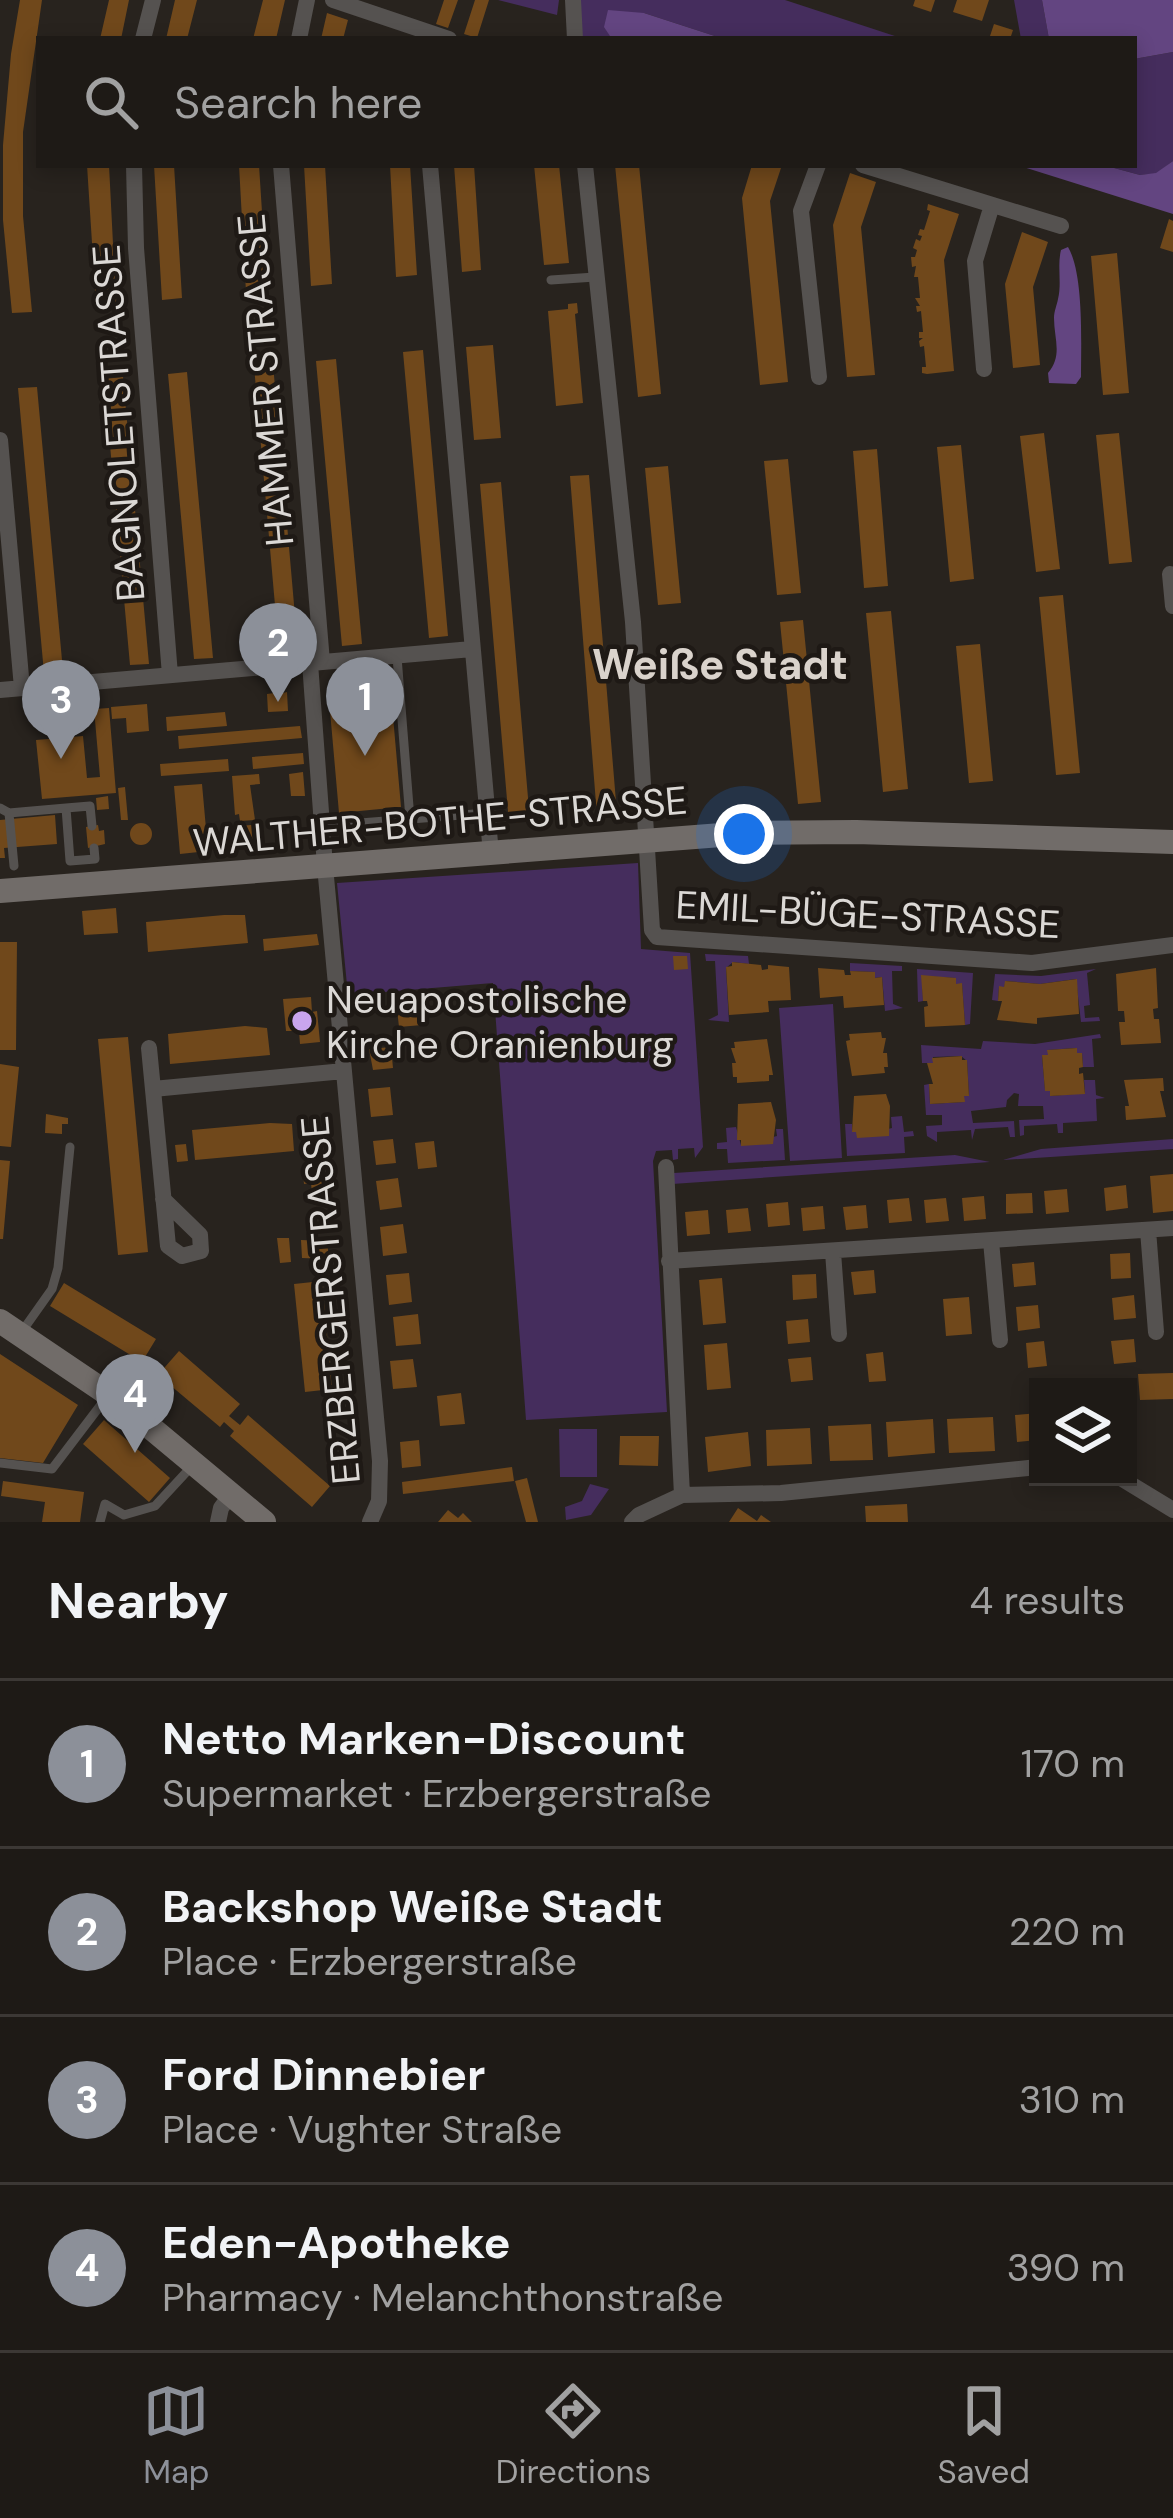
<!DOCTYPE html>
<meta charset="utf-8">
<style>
:root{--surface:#1e1a16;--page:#2b2723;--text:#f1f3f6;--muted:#a1a1a1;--line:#3c3835;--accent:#8c9099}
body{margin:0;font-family:"DM Sans",sans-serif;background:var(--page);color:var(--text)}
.controls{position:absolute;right:36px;bottom:36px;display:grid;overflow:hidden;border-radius:0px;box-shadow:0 6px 18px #0003}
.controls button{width:108px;height:108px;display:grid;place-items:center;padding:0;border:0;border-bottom:3px solid var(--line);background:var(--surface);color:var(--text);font:60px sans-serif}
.you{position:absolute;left:744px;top:834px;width:42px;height:42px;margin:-30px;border:9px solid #fff;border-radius:50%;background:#1a73e8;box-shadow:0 0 0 18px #1a73e833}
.badge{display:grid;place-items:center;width:78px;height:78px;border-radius:50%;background:var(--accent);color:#fff;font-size:39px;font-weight:700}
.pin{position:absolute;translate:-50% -99px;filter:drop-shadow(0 3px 6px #0008)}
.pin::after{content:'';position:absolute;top:63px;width:42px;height:36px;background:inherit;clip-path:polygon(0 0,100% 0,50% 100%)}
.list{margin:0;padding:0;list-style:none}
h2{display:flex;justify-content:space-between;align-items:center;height:156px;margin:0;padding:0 48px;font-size:51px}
h2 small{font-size:39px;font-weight:400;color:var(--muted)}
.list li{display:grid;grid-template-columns:78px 1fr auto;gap:36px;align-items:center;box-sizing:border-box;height:168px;padding:0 48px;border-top:3px solid var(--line)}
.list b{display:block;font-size:45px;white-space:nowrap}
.list p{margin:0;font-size:39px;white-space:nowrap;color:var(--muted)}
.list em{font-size:39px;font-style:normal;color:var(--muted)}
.icon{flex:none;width:66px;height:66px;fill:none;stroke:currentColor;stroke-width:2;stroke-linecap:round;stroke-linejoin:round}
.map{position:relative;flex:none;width:1173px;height:1522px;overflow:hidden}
.search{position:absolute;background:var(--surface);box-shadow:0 6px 18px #0003;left:36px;right:36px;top:36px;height:132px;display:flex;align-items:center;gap:30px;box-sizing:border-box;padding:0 42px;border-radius:0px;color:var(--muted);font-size:45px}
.sheet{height:828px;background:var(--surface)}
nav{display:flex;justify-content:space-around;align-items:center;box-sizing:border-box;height:168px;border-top:3px solid var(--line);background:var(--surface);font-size:33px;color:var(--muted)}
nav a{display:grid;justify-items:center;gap:6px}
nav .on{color:var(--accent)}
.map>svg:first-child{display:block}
.green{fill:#452d5d}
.forest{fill:#634581}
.building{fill:#70481b}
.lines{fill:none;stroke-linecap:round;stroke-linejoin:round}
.lane{stroke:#555250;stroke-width:9}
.street{stroke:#555250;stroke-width:16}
.secondary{stroke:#716c69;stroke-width:24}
.poi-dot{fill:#c9a5ee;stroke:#1e1915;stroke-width:4.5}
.labels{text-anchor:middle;stroke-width:9;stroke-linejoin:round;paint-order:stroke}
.street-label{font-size:39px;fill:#dbd8d5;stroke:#1e1915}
.poi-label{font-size:39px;fill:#dbd8d5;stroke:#1e1915;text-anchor:start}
.neighbourhood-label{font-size:42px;font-weight:bold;fill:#dad3cc;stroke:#1e1915}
</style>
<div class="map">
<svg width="1173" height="1522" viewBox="0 0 1173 1522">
<rect width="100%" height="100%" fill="#28231e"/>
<!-- green -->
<path class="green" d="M498,0h61l-2,15z
M578,0h207l119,39h-180l-80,-26 11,26h-74z
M1014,0h28l7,39h-28z
M1173,52v109l-17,13 -16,1 -37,-10h31v-106z
M638,863l3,86 49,4 13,194 -8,11 -1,-10 -16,1v10l-5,1 -1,-10 -16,1 -3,10 14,251 -141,8 -33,-437 -145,12 -11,-112z
M705,954l43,2 1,8 -16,-2 -7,6 3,54 -21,-2 10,-5 -3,-54h-9z
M850,963l52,3v5h-10l1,33 10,4 -18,3 -3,-34 -7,1 -1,-6 -24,-1z
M917,969l56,4 -3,51 -5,1 -3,-41h-6l-1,-6 -33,-2 1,25 -5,1z
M1096,969l-9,4 3,32 -6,1 1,12 14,-1 1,4 -19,1 -5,-43 -36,5 -34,-3 -2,6h-5l-1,14 -6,-1 3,-26 46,2z
M833,1004l9,154 -52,3 -11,-153z
M1100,1034l1,4 -9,1 2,28h-11l-1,-14h-5l-1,-5 -28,2v5l-6,1 3,34 5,1 1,5 34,-3 -1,-13h11l1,15 9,3 -9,1 1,22 -34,2v10h-5l-1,-9 -33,2v9l-4,1 -1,-16 25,-1 -1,-13h-25l1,-12 -5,-1 -7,7 -1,7 -35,4 2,12 41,-2 1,16h-5l-2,-10 -33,2 -3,11 -1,-10 -34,2v10l-10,-6 -1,-10 16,-1v-10h-16l-2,-30 5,-1 1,20 34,-2v-6l5,-1 -2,-34 -6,-5 -28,1v6h-11l-1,-18 60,4 2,-8 52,3z
M902,1116l2,16 9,-1 1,5 -10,1 1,16 -58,3 -2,-32h7v7l36,-2 4,-1 -1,-11z
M736,1127l5,18 36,-9 -1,-7h7l2,31 -57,3 -1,-14h-10v-6l10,-1 -1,-14z
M1173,1139v10l-170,11 38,-11z
M955,1155l35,7 -318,22 2,-11z
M559,1429h38v48h-37z
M590,1484l19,5 -18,26 -25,5 -1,-13 17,-6z"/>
<!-- forest -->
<path class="forest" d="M1042,0h131v52l-39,7v-20h-85z
M608,10l36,3 80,26h-112l-8,-12z
M1173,161v53l-156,-49h86l37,10 16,-2z
M1068,247c16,27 13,96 13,130l-5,7 -27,-1 -1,-10c15,-18 6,-34 6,-55 0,-7 3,-13 4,-19 4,-16 -1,-33 3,-49z"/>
<!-- building -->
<path class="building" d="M20,0h22l-19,132v84l9,96 -20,1 -9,-93v-75l8,-91z
M109,0h20l-8,39h-21z
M175,0h22l-10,39h-21z
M263,0h22l-9,39h-23z
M444,0h14l-10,28 -12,-4z
M475,0h14l-12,38 -13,-4z
M915,0h20l-4,12 -18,-6z
M957,0h32l-7,21 -29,-9z
M327,13l21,7 -5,19h-22z
M994,24l19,6 -3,9h-21z
M87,165h22l7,138 -20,2z
M154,165h20l8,133 -20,2z
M239,165h20l8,125 -21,2z
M304,165h21l7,119 -21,2z
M390,165h20l7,110 -21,2z
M454,165h20l7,105 -19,2z
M534,165h25l10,98 -25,2z
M615,165h24l22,229 -23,3z
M752,165h30l-12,36 18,181 -28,3 -18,-187z
M850,173l26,9 -15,45 14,148 -28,2 -14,-152z
M928,204l31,10 -15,46 10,111 -27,3 -5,-1v-6h4l-2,-21 -4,1 -1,-6 4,-3h-4v-6h4l-2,-21 -4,1 -1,-6h4l-5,-8h5l-2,-21h-4l2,-11 -4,1 -1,-10h4l2,-7 -4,-2 3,-9 4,2 2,-5 -4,-1 2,-6 4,1 6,-19 -3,-1z
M1169,219l4,2v31l-13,-4z
M1022,232l26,10 -15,45 7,78 -27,3 -8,-84z
M1117,253l12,140 -26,2 -12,-139z
M577,303l1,10 -3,1 8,89 -27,3 -8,-95 20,-2v-5z
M493,345l8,93 -27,2 -8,-93z
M423,350l25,286 -19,2 -26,-286z
M336,359l26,285 -20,2 -26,-285z
M273,364l25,286 -19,1 -25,-285z
M187,372l26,286 -19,1 -26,-285z
M123,377l26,287 -19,1 -26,-286z
M37,387l26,284 -19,2 -26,-285z
M1044,433l16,136 -24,3 -16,-136z
M1119,433l13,129 -23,2 -13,-129z
M961,445l13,134 -24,3 -13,-135z
M877,449l11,137 -24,2 -11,-137z
M788,459l13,134 -24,2 -13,-134z
M668,466l13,137 -23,2 -13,-137z
M589,475l28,339 -20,2 -27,-340z
M501,482l29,339 -21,2 -29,-339z
M1063,595l17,178 -24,2 -17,-178z
M891,611l17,178 -25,3 -17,-179z
M803,620l18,182 -23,2 -18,-182z
M980,644l13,137 -24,2 -13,-137z
M343,687l1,11 33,-2 15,9 9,102 -62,6 -11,-125z
M273,688h9l1,5 4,-1 1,19 -20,1 -1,-18 7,-1z
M147,704l2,27 -22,2 -1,-15 -14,1 -1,-12z
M109,708l7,85 -74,6 -6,-59 47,-4 4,42 13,-1 -6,-68z
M225,712l2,14 -60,5 -1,-14z
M300,726l2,12 -123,11 -1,-13z
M303,753l1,11 -51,5 -1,-12z
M228,759l1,12 -68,5 -1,-12z
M303,772l2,24h-14l-2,-22z
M259,774l1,10 -10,1 5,35 -15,1 -1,-7 -4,1 -3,-39z
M202,784l6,67 -28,3 -6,-68z
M125,787l3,33h-7l-3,-32z
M108,796l1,13 -12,1 -1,-12z
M55,815l2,29 -53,4 1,10h-5v-38z
M130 834a11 11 0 1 1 22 0a11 11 0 1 1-22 0Z
M262,824l2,22 -22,2 -2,-22z
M98,825l1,6 5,-1 1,14 -17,4 -2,-21z
M116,908l2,25 -34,2 -2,-24z
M224,915h21l3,28 -100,9 -2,-30z
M317,934l2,11 -55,6 -1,-12z
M0,942h17l-1,108h-16z
M673,956h14l1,13 -14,1z
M732,962l29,3 1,5 6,-1v-4l21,2 2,33 -23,1 1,11 -40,3 -3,-48 6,-1z
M818,968l26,2 1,5h6l-1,-4 25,1v6l7,-1 2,28 -40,3 -1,-12 -23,2z
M1156,968l2,40 -5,1 1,10h5l2,24 -40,2 -2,-23h6l-1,-11h-6l-2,-37z
M921,975l35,3v6l6,-1 3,42 -40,2 -1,-20 4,-1 -1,-5h-4z
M1077,979l2,35 -42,4v6l-40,-4 5,-19h-4l1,-15 5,1 1,-6 35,3z
M311,997l1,15 5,-1 3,31 -20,2 -1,-13h-13l-3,-32z
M420,1006l2,19 -23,2 -2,-18z
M245,1026l22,2 3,27 -100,9 -2,-30z
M881,1032l1,6h4l-3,15h4l1,14h-4l1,6 -33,3 -6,-35 4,-1 -1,-6z
M128,1037l20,215 -30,3 -20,-216z
M767,1039l6,36h-4v6l-32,2v-6h-4l-1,-14h4l-5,-15h4l-1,-6z
M391,1047l2,21 -20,2 -4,-21z
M1077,1048v5h5l1,14 -4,1v6l4,-1 2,21 -35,2v-5h-5l-3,-36h6l-1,-5z
M962,1056v4h5l2,36h-5l1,6 -35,2 -1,-20h4l-6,-21h6l-1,-5z
M0,1064l19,3 -8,80 -11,-1z
M1163,1078l1,13h-4l6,26 -40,3 -1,-14h4l-5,-26z
M390,1087l3,28 -22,2 -3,-28z
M886,1094l4,12 -1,30 -32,2 -1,-6h-4l2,-36z
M771,1102l5,18 -3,24 -32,2v-6h-4l1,-36z
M46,1114l22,4v6h-6v10l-17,-1z
M270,1123l22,1 2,27 -99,9 -3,-30z
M393,1139l3,24 -20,2 -3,-24z
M434,1141l3,26 -19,2 -3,-26z
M186,1144l2,17 -11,1 -2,-17z
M0,1160l10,1 -7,78h-3z
M310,1171v4l20,-2 2,28h-9l1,4 -11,-2 -2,-20 -7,1 -1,-12z
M1173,1174v37l-20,2 -3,-37z
M398,1178l4,29 -22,3 -4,-29z
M1126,1185l2,23 -22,3 -2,-23z
M1067,1189l2,23 -23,2 -2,-23z
M1032,1193l1,20 -27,1v-20z
M984,1196l2,23 -22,2 -2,-23z
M909,1198l3,23 -23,2 -2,-23z
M946,1198l3,23 -23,2 -2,-23z
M788,1202l2,23 -22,2 -2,-23z
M866,1205l2,23 -22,2 -3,-23z
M823,1206l2,23 -22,2 -2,-23z
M748,1208l3,23 -23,2 -2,-23z
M708,1210l2,24 -23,2 -2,-24z
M403,1224l4,29 -24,3 -3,-29z
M277,1238h12l2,24 -11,1z
M301,1240l26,1 2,18 -27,-1z
M1130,1253l1,25 -20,1 -1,-25z
M1034,1262l2,23 -22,2 -2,-23z
M874,1270l2,23 -22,2 -3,-23z
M409,1273l3,29 -23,3 -3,-30z
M816,1274l1,24 -24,2 -1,-25z
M722,1278l4,45 -23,2 -4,-45z
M322,1281l10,108 -27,3 -11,-108z
M64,1283l92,56 -14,23 -92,-56z
M1134,1295l2,23 -22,2 -2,-22z
M969,1297l3,37 -26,2 -3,-37z
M1038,1305l2,23 -22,3 -2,-24z
M418,1314l3,30 -25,2 -3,-29z
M808,1319l2,23 -22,2 -2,-23z
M1134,1339l2,23 -22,2 -3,-23z
M1044,1341l3,25 -19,2 -2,-25z
M727,1343l4,45 -24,2 -3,-45z
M179,1351l61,53 -11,12 11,9 8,-10 82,71 -18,21 -82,-71 4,-5 -10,-9 -4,5 -62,-52z
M883,1352l3,29 -17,1 -3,-28z
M0,1354l78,51 -35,58 -43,-5z
M811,1357l2,23 -22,2 -3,-23z
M413,1359l4,28 -24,2 -3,-28z
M1173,1373v26l-33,1 -2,-26z
M461,1393l4,31 -25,2 -3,-30z
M1038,1413v27l-21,2 -2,-27z
M993,1417l2,34 -46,2 -2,-34z
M933,1419l2,34 -47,4 -2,-35z
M104,1420l66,58 -21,24 -66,-58z
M871,1424l2,36 -43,1 -2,-35z
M810,1428l2,36 -45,2 -1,-36z
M748,1432l3,34 -43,6 -3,-35z
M620,1436h39l-1,30 -39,-1z
M419,1440l2,26 -19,2 -2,-26z
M512,1467l2,14 -111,13 -1,-12z
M527,1478l11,44h-12l-11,-41z
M3,1481l81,11 -4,30h-38l3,-20 -44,-6z
M907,1504l1,18h-42l-1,-16z
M738,1508l19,13 4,-6 10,7h-42z
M448,1510l10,8 5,-5 9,9h-34z"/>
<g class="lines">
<!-- lane -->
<path class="lane" d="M551,280l44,-3
M397,657l13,162
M0,808l9,5 57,-5 4,53 25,-2 -1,-11
M66,808l24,-2 2,20
M9,813l5,53
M322,826l165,-13
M23,1330l29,-41 6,-21 12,-121
M0,1463l52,6 54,-71
M100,1522l5,-18 19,11 31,-9 37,-40"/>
<!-- street -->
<path class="street" d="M333,0l116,39
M573,0l2,39
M143,39l10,-39
M299,39l8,-39
M134,165l2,83 34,427
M281,165l41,497
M430,165l61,689
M585,165l48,457 19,308 5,7 375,26 141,-18
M818,165l-17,46 18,166
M863,165l198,61
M984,369l-9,-108 17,-56
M0,440l22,248
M1170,574l3,32
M310,663l15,203 55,595 -1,40 -9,21
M0,690l472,-41
M149,1048l19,198 14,10 19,-5 -1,-16 -37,-36
M153,1089l191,-18
M666,1167l16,328
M1148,1230l8,102
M991,1241l9,99
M833,1252l6,82
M669,1261l504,-33
M1119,1477l54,33
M218,1522l3,-14 11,-15
M632,1522l7,-7 43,-20 99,-2 257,-26"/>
<!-- secondary -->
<path class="secondary" d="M0,891l747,-58 109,-1 317,10
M0,1321l120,81 144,120"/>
</g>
<!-- markers -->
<circle class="poi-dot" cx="302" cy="1021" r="12"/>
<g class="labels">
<!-- street labels -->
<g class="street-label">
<text transform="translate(265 380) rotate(-95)" y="14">HAMMER STRASSE</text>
<text transform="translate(118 423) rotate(-94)" y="14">BAGNOLETSTRASSE</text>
<text transform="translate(440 821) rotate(-5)" y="14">WALTHER-BOTHE-STRASSE</text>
<text transform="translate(868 914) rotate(3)" y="14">EMIL-BÜGE-STRASSE</text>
<text transform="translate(330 1300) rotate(-95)" y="14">ERZBERGERSTRASSE</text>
</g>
<!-- poi labels -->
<g class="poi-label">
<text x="326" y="1013">Neuapostolische<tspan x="326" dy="45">Kirche Oranienburg</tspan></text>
</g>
<!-- neighbourhood labels -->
<g class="neighbourhood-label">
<text x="720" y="679">Weiße Stadt</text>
</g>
</g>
</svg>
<div class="controls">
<button><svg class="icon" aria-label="layers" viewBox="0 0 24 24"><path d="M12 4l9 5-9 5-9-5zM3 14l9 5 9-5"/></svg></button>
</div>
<div class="you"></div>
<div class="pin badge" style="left:365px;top:756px">1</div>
<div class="pin badge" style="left:278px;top:702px">2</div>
<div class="pin badge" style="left:61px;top:759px">3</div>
<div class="pin badge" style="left:135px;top:1453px">4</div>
<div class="search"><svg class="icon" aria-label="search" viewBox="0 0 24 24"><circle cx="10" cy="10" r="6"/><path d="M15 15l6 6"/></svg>Search here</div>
</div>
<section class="sheet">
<h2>Nearby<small>4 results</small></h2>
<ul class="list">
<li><span class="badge">1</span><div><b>Netto Marken-Discount</b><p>Supermarket · Erzbergerstraße</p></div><em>170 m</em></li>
<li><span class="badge">2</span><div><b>Backshop Weiße Stadt</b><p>Place · Erzbergerstraße</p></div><em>220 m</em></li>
<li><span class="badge">3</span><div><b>Ford Dinnebier</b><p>Place · Vughter Straße</p></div><em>310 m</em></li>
<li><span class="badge">4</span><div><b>Eden-Apotheke</b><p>Pharmacy · Melanchthonstraße</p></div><em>390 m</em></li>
</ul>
</section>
<nav>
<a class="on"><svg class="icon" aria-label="map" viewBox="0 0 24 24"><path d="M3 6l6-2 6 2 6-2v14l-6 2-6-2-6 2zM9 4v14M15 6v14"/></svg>Map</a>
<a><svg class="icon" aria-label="directions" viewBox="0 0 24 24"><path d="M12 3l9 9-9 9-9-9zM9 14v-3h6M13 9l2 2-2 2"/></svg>Directions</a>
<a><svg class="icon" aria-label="saved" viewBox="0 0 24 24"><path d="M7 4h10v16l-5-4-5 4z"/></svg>Saved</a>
</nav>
